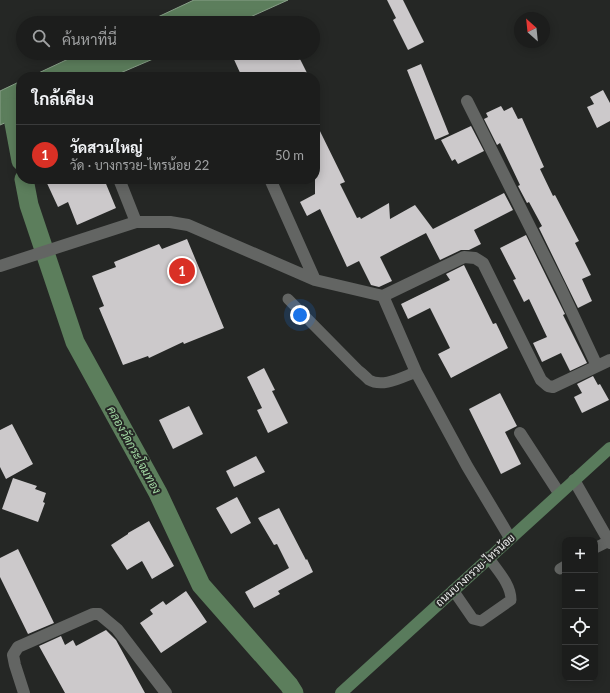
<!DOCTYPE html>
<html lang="th">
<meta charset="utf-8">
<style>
:root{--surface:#1c1d1c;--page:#292a29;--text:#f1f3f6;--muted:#a0a2a3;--line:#3a3b3b;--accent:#d93025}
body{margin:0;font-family:Lato,Sarabun,sans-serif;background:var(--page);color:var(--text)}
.controls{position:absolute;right:12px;bottom:12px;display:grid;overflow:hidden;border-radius:8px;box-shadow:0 2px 10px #0003}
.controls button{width:36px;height:36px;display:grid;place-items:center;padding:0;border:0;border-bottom:1px solid var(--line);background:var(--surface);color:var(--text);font:20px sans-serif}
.compass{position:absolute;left:514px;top:12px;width:36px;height:36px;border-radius:50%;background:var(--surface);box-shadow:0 2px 10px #0003;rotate:333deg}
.you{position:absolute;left:300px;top:315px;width:14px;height:14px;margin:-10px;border:3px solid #fff;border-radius:50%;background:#1a73e8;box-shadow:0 0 0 6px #1a73e833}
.badge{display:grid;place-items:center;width:26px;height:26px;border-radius:50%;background:var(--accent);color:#fff;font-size:13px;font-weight:700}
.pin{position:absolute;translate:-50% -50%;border:2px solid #fff;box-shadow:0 1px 4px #0006}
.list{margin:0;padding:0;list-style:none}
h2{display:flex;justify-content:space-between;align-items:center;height:52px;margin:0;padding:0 16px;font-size:17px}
h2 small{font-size:13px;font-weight:400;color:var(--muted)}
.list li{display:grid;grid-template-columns:26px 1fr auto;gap:12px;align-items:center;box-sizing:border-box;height:60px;padding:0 16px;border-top:1px solid var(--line)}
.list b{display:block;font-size:15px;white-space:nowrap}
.list p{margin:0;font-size:13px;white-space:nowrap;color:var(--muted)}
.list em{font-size:13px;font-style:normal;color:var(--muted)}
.icon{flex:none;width:22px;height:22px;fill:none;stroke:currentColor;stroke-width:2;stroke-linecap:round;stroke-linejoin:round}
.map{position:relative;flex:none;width:610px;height:693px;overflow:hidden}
.search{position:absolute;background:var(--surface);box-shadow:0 2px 10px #0003;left:16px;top:16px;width:304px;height:44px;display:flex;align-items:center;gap:10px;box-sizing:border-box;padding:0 14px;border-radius:22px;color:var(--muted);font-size:15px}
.panel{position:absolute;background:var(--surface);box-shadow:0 2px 10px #0003;left:16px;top:72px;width:304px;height:112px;border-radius:16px}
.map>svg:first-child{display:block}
.water{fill:#5c7e5c;stroke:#88a088}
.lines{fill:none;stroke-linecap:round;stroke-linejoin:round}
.canal{stroke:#5c7e5c;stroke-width:19}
.building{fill:#ccc9cb}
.lane{stroke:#636563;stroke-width:11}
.street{stroke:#636563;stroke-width:12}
.secondary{stroke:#597b5c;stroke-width:12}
.labels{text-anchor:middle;stroke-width:4;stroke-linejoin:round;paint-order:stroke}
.street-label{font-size:11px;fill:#eeefee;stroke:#252725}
.water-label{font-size:12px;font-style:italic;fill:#a2d9a3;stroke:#252725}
</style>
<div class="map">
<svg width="610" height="693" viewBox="0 0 610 693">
<rect width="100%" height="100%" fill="#252725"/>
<!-- water -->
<path class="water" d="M194,0h94l-51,23h-92z
M81,53h86l-56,24h-81z
M21,81v35l-21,9v-34z"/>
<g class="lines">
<!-- canal -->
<path class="canal" d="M11,107l10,54
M24,179l5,26 46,137 83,151 43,92 88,100 5,8"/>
</g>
<!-- building -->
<path class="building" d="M387,0h16l21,42 -16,8 -15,-30 3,-2z
M231,53h66l12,24h-67z
M421,64l28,70 -14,6 -28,-70z
M603,90l7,13v18l-13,7 -10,-21 7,-3 -4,-7z
M501,106l3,5 8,-4 6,12 4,-1 22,49 -4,2 13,27 2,-1 24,46 -4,2 16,32 -9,4 10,22 -14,7 -39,-80 3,-2 -13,-24 -2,1 -9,-17 2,-1 -20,-42 -3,2 -13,-26 4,-2 -2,-4z
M315,121l30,61 -5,2 17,34 3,-1 1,2 28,-16 1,16 25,-14 18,24 71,-36 9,17 -39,20 7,14 -12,6h-8l-21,10 -14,-27 -27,14 -19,10 12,24 -13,6 -8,-2 -12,-24 -12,6 -27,-58 -13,7 -7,-14 15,-8z
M471,126l13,25 -26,13 -3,-5 -3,2 -11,-21z
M45,179h59l12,29 -39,17 -9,-23 -10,5z
M526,235l28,57 11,22 -2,1 24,48 -17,8 -9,-18 -19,9 -9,-19 14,-6 -18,-38 -5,3 -11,-22 3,-1 -16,-31z
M187,239l37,89 -40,16 -1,-2 -34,16 -1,-2 -25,9 -24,-57 5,-2 -12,-30 24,-9 -2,-5 45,-18 3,5z
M464,265l29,59 3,-1 12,25 -57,30 -13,-24 12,-6 -20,-40 -22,11 -7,-15 49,-24 -4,-6z
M264,368l11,22 -3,1 16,32 -20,10 -11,-23 5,-2 -15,-31z
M593,376l5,9 2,-1 9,16 -27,13 -8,-16 8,-4 -5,-9z
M500,393l17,33 -12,6 16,32 -20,10 -32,-65z
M189,406l14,28 -30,15 -14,-29z
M12,424l21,40 -27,15 -6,-12v-37z
M256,456l9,16 -31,15 -8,-16z
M13,478l24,8 -2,3 11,4 -3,9 2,1 -7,19 -36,-13z
M237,497l14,26 -20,11 -15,-26z
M279,508l27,52 1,-1 6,13 -35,19 2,3 -26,14 -9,-16 44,-24 -12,-24 -3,1 -16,-27z
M149,521l25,45 -22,13 -10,-18 -15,9 -16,-25 17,-11v-1z
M18,549l36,74 -26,11 -28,-57v-19z
M186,591l21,31 -46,31 -21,-30 13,-9 -3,-4 13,-9 3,4z
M106,630l10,10 29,53h-80l-26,-47 22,-10 4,9 8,-5 3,6z"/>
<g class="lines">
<!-- lane -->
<path class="lane" d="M288,299l71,72c4,3 7,6 10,9 14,8 33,-3 47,-8
M595,548l14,-7
M560,569l5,-3
M453,590l20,29 8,2 30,-21c0,-16 -14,-30 -23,-43"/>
<!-- street -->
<path class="street" d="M467,101l94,188 36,77
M119,179l17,43
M270,179l45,101
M0,266l136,-44h34l18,3 127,55 68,16 81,-39 11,1 8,5 58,117 7,6 5,1 57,-27
M383,296l33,76 51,94 43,72
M520,433l39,60
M574,480l36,63
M24,693l-9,-28 -2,-10 5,-8 75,-33h6l18,15 49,64"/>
<!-- secondary -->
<path class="secondary" d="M341,693l269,-245"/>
</g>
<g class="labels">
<!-- street labels -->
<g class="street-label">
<text transform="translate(475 570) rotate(-42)" y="4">ถนนบางกรวย-ไทรน้อย</text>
</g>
<!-- water labels -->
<g class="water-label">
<text transform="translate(134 450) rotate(61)" y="4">คลองวัดกระโจมทอง</text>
</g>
</g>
</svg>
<div class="controls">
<button>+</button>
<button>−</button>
<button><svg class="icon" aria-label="locate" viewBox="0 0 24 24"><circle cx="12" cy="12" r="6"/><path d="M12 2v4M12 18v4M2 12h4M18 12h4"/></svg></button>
<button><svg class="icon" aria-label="layers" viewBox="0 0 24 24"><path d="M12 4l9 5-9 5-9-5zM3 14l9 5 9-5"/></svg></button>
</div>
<svg class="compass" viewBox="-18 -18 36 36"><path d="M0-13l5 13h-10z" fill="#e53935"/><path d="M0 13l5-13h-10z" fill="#a0a2a3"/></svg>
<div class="you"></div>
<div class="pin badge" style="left:182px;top:271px">1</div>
<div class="search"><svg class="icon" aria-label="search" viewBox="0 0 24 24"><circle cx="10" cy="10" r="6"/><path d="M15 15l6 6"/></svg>ค้นหาที่นี่</div>
<section class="panel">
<h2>ใกล้เคียง<small></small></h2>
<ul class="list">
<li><span class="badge">1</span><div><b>วัดสวนใหญ่</b><p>วัด · บางกรวย-ไทรน้อย 22</p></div><em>50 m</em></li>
</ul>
</section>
</div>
